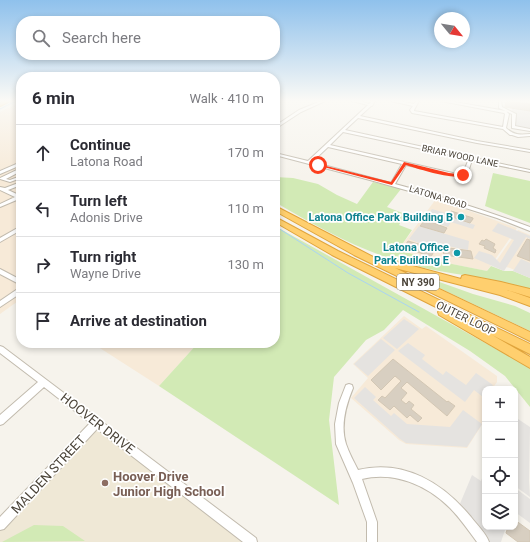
<!DOCTYPE html>
<meta charset="utf-8">
<style>
:root{--surface:#fff;--page:#f2f2f3;--text:#2b2b33;--muted:#7c7c81;--line:#e1e1e2}
body{margin:0;font-family:Roboto,sans-serif;background:var(--page);color:var(--text)}
.controls{position:absolute;right:12px;bottom:12px;display:grid;overflow:hidden;border-radius:8px;box-shadow:0 2px 6px #0003}
.controls button{width:36px;height:36px;display:grid;place-items:center;padding:0;border:0;border-bottom:1px solid var(--line);background:var(--surface);color:var(--text);font:20px sans-serif}
.compass{position:absolute;left:434px;top:12px;width:36px;height:36px;border-radius:50%;background:var(--surface);box-shadow:0 2px 6px #0003;rotate:120deg}
.stop{position:absolute;width:12px;height:12px;margin:-9px;border:3px solid #fc3f1d;border-radius:50%;background:#fff}
.stop.end{background:#fc3f1d;border-color:#fff;box-shadow:0 1px 4px #0008}
.list{margin:0;padding:0;list-style:none}
h2{display:flex;justify-content:space-between;align-items:center;height:52px;margin:0;padding:0 16px;font-size:17px}
h2 small{font-size:13px;font-weight:400;color:var(--muted)}
.list li{display:grid;grid-template-columns:26px 1fr auto;gap:12px;align-items:center;box-sizing:border-box;height:56px;padding:0 16px;border-top:1px solid var(--line)}
.list b{display:block;font-size:15px;white-space:nowrap}
.list p{margin:0;font-size:13px;white-space:nowrap;color:var(--muted)}
.list em{font-size:13px;font-style:normal;color:var(--muted)}
.icon{flex:none;width:22px;height:22px;fill:none;stroke:currentColor;stroke-width:2;stroke-linecap:round;stroke-linejoin:round}
.map{position:relative;flex:none;width:530px;height:542px;overflow:hidden}
.search{position:absolute;background:var(--surface);box-shadow:0 2px 6px #0003;left:16px;top:16px;width:264px;height:44px;display:flex;align-items:center;gap:10px;box-sizing:border-box;padding:0 14px;border-radius:16px;color:var(--muted);font-size:15px}
.panel{position:absolute;background:var(--surface);box-shadow:0 2px 6px #0003;left:16px;top:72px;width:264px;height:276px;border-radius:16px}
.map>svg:first-child{display:block}
.commercial{fill:#f7ead8}
.education{fill:#efe8d6}
.green{fill:#d2eab5}
.parking{fill:#e5e3e0}
.lines{fill:none;stroke-linecap:round;stroke-linejoin:round}
.stream{stroke:#a9d4f2;stroke-width:1}
.building{fill:#d8cfc1;stroke:#d3c7b4}
.minor-casing{stroke:#c2bbae;stroke-width:2}
.major-casing{stroke:#e6c16a;stroke-width:2}
.highway-casing{stroke:#e0a43c;stroke-width:2}
.minor{fill:#fff;fill-rule:evenodd}
.major{fill:#ffe39c;fill-rule:evenodd}
.highway{fill:#ffcf6e;fill-rule:evenodd}
.route{fill:#fc3f1d}
.culture-dot{fill:#0f9aa8;stroke:#fff;stroke-width:1.5}
.education-dot{fill:#8d6e63;stroke:#fff;stroke-width:1.5}
.labels{text-anchor:middle;stroke-width:3.5;stroke-linejoin:round;paint-order:stroke}
.far-street-label{font-size:9px;fill:#4b4439;stroke:#fff}
.shield{fill:#fff;stroke:#817c74;stroke-width:1}
.shield-label{font-size:10px;font-weight:bold;fill:#4b4439}
.culture-label{font-size:11px;font-weight:bold;fill:#0d838f;stroke:#fff;text-anchor:end}
.street-label{font-size:11px;fill:#4b4439;stroke:#fff}
.near-street-label{font-size:13px;fill:#4b4439;stroke:#fff}
.near-education-label{font-size:13px;font-weight:bold;fill:#785e54;stroke:#fff;text-anchor:start}
</style>
<div class="map">
<svg width="530" height="542" viewBox="0 0 530 542">
<rect width="100%" height="100%" fill="#f6f3ec"/>
<!-- commercial -->
<path class="commercial" d="M21,102v197l-21,15v-202z
M436,199l81,29 -30,43 -65,-13 -23,-9z
M518,230l12,5v42l-20,-9 -16,-4z
M404,316l18,13 4,-3 71,50v6l-5,7h-7v9l-2,3 2,2v17l-18,28 -61,-4 -7,-4 -48,-42 17,-20 -15,-14z
M92,343h106l-39,43z"/>
<!-- education -->
<path class="education" d="M95,431l7,2 140,109h-242v-12l88,-94z"/>
<!-- green -->
<path class="green" d="M493,173l37,8v42l-45,-17z
M275,177l18,1 25,6 19,11 20,9 16,-22 28,7 -14,18 18,7 -6,11 13,5 -13,19 23,9 65,13 4,-5 13,5h9l17,7v13c-35,-15 -74,-15 -110,-24 -53,-12 -99,-38 -145,-65z
M275,226l255,142v39l-25,-31 -35,-25 -67,-41 -19,20 -18,10 -32,37 -5,43 10,85 -180,-119 39,-43h77z
M431,279l42,15 42,12 15,7v18l-101,-48z
M34,525l29,1 22,15 -83,1z"/>
<!-- parking -->
<path class="parking" d="M512,108l18,3v19l-16,-4 2,-13 -4,-2z
M432,209l17,5 -1,2 27,9 -2,4 -22,-7 -3,5 -23,-8z
M498,223l32,13v3l-4,-2 -22,34 -30,-13 5,-7 13,4 8,8 14,-23 -22,-9z
M419,226l50,15 -1,9 -26,-5 -4,6 -29,-12z
M521,259l9,4v15l-17,-7z
M404,319l15,10 -22,20 -14,-11z
M381,339l14,11 -27,26 -14,-12z
M408,343l17,12 -3,4 21,16 3,-4 20,14 10,-12 17,12 -3,4h-5v6l-2,2 -9,-7 -9,12 -67,-51z
M365,387l11,10 -3,3 18,16 3,-3 13,11 43,3 13,-17 19,14 -15,23 -61,-4 -6,-4 -46,-41z
M515,417l15,10 -1,54 1,16 -15,-11z
M485,470v57h21l-5,15h-12l-30,-36 13,-31 9,6z
M515,488l15,11v24l-15,-11z"/>
<g class="lines">
<!-- stream -->
<path class="stream" d="M0,109l16,-8
M275,226l73,47 71,39"/>
</g>
<!-- building -->
<path class="building" d="M506,101l24,3v7l-25,-4z
M451,211l22,7v1l-3,4 -21,-7z
M425,220l6,2 16,6 -3,5 -24,-7z
M486,239l9,5 -2,4 3,2 -1,3 -11,-5 1,-2 -6,-2 3,-4 2,1z
M527,239l3,1v21l-13,-5z
M408,241l17,5 9,5 -3,6 -27,-10z
M442,247l29,4 2,8 -29,-4z
M393,359l54,43 1,-1 7,5 -8,10 -40,-34 -6,6 6,5 -6,7 5,4 3,-3 5,4 -3,4 11,9 -4,4 -8,-7 -3,3 -13,-12 -4,4 -12,-10 4,-4 3,2 16,-17 -6,-5 -14,14 -10,-10z
M515,520l15,11v11h-12l-12,-9 2,-6h7z"/>
<g class="lines">
<!-- minor casing -->
<g class="minor-casing">
<path id="minor" d="M321,101h4l-24,11 -26,17v-3l24,-16z
M352,101h7l10,3 3,-3h3l-3,5h-1l-11,10 117,25 53,9v2l-53,-9 -119,-25 -13,12 185,40v2l-58,-12 -5,15 -10,1 -51,-11 -11,19c46,12 91,27 135,43v4l-33,-13 -63,-20 -64,-18 -95,-25v-2l33,8 60,-56zM343,132l126,27 -6,14 -6,1 -127,-29zM328,147l74,17 -11,19 -79,-21z
M391,101h8l15,3 2,-3h3l-5,9v1l89,16 2,-13 -1,-1 -63,-12h8l57,10 3,3 -3,14c8,7 13,7 24,6v2l-12,1 -6,-2h-2l-7,-6 -91,-16 -2,-3 3,-4z
M499,101h2l1,6 14,7 -1,12 15,3v2l-18,-3v-14l-13,-6z
M21,162v3l-21,9v-3z
M21,168v3l-15,8 4,1 11,-4v2l-11,4 -10,-3v-1z
M21,182v3l-13,5 13,6v3h-2l-19,8v-3l15,-7 -15,-7v-3l5,1z
M21,226v4l-21,12v-4z
M0,269l21,11v5l-21,-11z
M19,288h2v5l-21,14v-6z
M0,346l3,1 253,191 1,4h-14l-146,-113 -93,100 -4,1v-13l90,-94 -46,-36 -41,37 -3,1v-10l38,-33 -38,-29z
M349,384l3,1 1,3c-7,17 -13,37 -7,56 3,9 8,18 12,26 46,-11 85,13 113,47 6,8 15,16 18,25h-12c-9,-12 -17,-24 -27,-34 -23,-23 -56,-37 -88,-29l15,43v20h-10v-20l-14,-39 -17,-39 -1,-20 4,-21 7,-18z"/>
</g>
<!-- major casing -->
<g class="major-casing">
<path id="major" d="M4,101h6l-10,5v-3z"/>
</g>
<!-- highway casing -->
<g class="highway-casing">
<path id="highway" d="M275,206l104,54 4,-2 78,21 1,-3 3,-1 36,7 29,7v8l-23,-7 23,8v8l-30,-11 -105,-27 135,64v9l-176,-86 -79,-44z
M275,217l63,34 192,93v10l-38,-19 38,22v11l-91,-53 -1,-3 2,-3 -108,-54 -57,-33z"/>
</g>
<!-- minor -->
<use href="#minor" class="minor"/>
<!-- major -->
<use href="#major" class="major"/>
<!-- highway -->
<use href="#highway" class="highway"/>
</g>
<!-- sky -->
<linearGradient id="sky" x2="0" y2="1"><stop stop-color="#8fc1ec"/><stop offset="0.57" stop-color="#fbfaf6"/><stop offset="1" stop-color="#fbfaf6" stop-opacity="0"/></linearGradient>
<rect width="530" height="177" fill="url(#sky)"/>
<!-- route -->
<path class="route" d="M404,162l45,11 17,2c-12,6 -47,-6 -60,-10l-14,20 -76,-20 2,-1 73,18z"/>
<!-- markers -->
<g class="culture-dot">
<circle cx="461" cy="217" r="4"/>
<circle cx="457" cy="253" r="4"/>
</g>
<circle class="education-dot" cx="105" cy="483" r="4"/>
<g class="labels">
<!-- far-street labels -->
<g class="far-street-label">
<text transform="translate(460 156) rotate(12)" y="3">BRIAR WOOD LANE</text>
<text transform="translate(438 197) rotate(17)" y="3">LATONA ROAD</text>
</g>
<!-- shield labels -->
<rect class="shield" x="397" y="274" width="42" height="16" rx="3"/>
<g class="shield-label">
<text x="418" y="286">NY 390</text>
</g>
<!-- culture labels -->
<g class="culture-label">
<text x="453" y="221">Latona Office Park Building B</text>
<text x="449" y="251">Latona Office<tspan x="449" dy="13">Park Building E</tspan></text>
</g>
<!-- street labels -->
<g class="street-label">
<text transform="translate(466 318) rotate(26)" y="4">OUTER LOOP</text>
</g>
<!-- near-street labels -->
<g class="near-street-label">
<text transform="translate(98 423) rotate(38)" y="5">HOOVER DRIVE</text>
<text transform="translate(48 474) rotate(-47)" y="5">MALDEN STREET</text>
</g>
<!-- near-education labels -->
<g class="near-education-label">
<text x="113" y="481">Hoover Drive<tspan x="113" dy="15">Junior High School</tspan></text>
</g>
</g>
</svg>
<div class="controls">
<button>+</button>
<button>−</button>
<button><svg class="icon" aria-label="locate" viewBox="0 0 24 24"><circle cx="12" cy="12" r="6"/><path d="M12 2v4M12 18v4M2 12h4M18 12h4"/></svg></button>
<button><svg class="icon" aria-label="layers" viewBox="0 0 24 24"><path d="M12 4l9 5-9 5-9-5zM3 14l9 5 9-5"/></svg></button>
</div>
<svg class="compass" viewBox="-18 -18 36 36"><path d="M0-13l5 13h-10z" fill="#e53935"/><path d="M0 13l5-13h-10z" fill="#7c7c81"/></svg>
<div class="stop" style="left:318px;top:165px"></div>
<div class="stop end" style="left:463px;top:175px"></div>
<div class="search"><svg class="icon" aria-label="search" viewBox="0 0 24 24"><circle cx="10" cy="10" r="6"/><path d="M15 15l6 6"/></svg>Search here</div>
<section class="panel">
<h2>6 min<small>Walk · 410 m</small></h2>
<ul class="list">
<li><svg class="icon" aria-label="ahead" viewBox="0 0 24 24"><path d="M12 20V5M6 11l6-6 6 6"/></svg><div><b>Continue</b><p>Latona Road</p></div><em>170 m</em></li>
<li><svg class="icon" aria-label="left" viewBox="0 0 24 24"><path d="M17 20v-9H6M10 6l-5 5 5 5"/></svg><div><b>Turn left</b><p>Adonis Drive</p></div><em>110 m</em></li>
<li><svg class="icon" aria-label="right" viewBox="0 0 24 24"><path d="M7 20v-9h11M14 6l5 5-5 5"/></svg><div><b>Turn right</b><p>Wayne Drive</p></div><em>130 m</em></li>
<li><svg class="icon" aria-label="arrive" viewBox="0 0 24 24"><path d="M6 21V4h12l-3 4 3 4H6"/></svg><div><b>Arrive at destination</b></div></li>
</ul>
</section>
</div>
